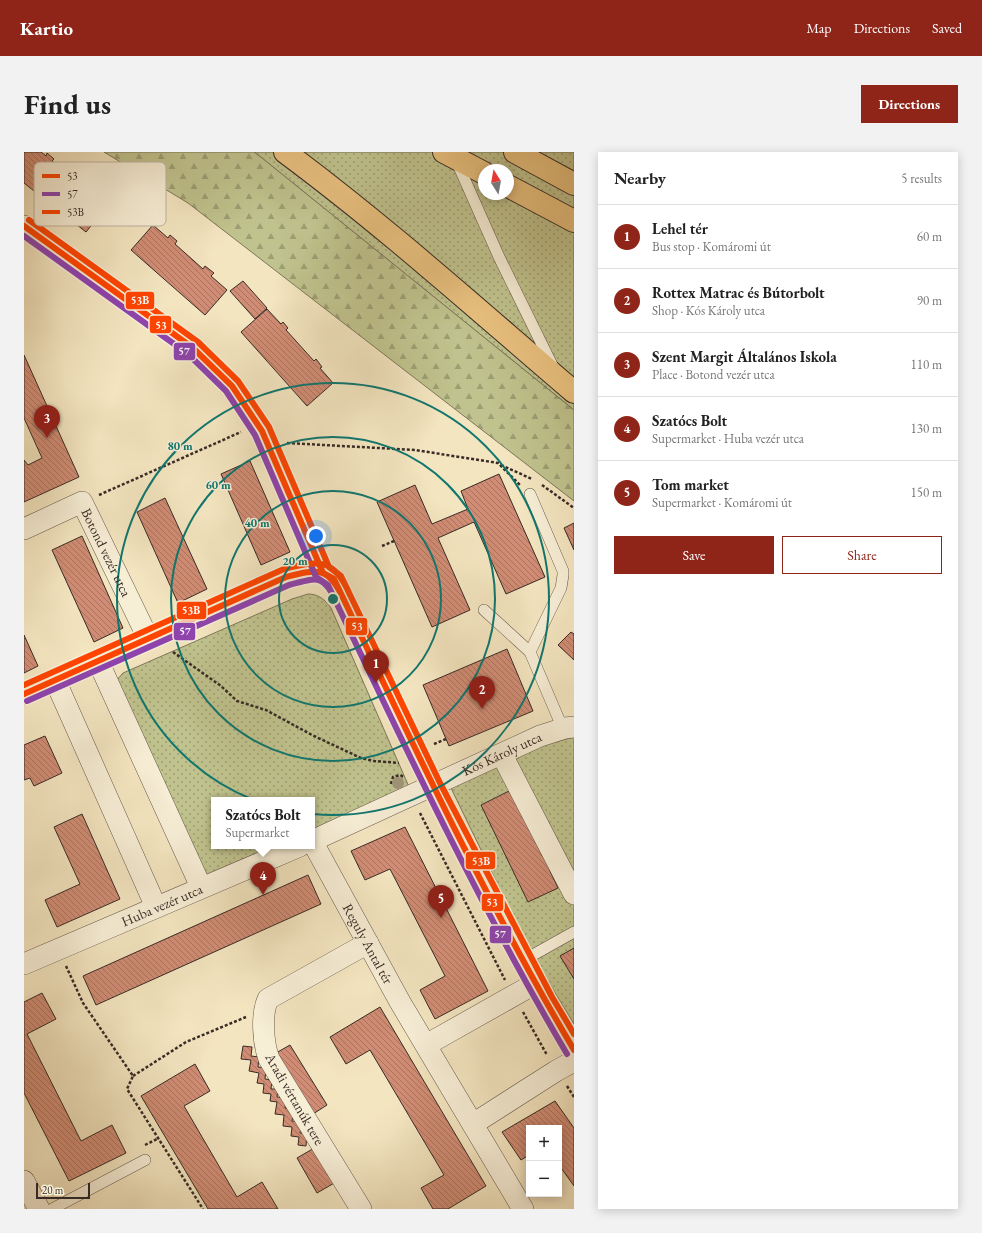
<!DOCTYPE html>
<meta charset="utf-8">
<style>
:root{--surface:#fff;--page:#f2f2f2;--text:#222;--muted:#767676;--line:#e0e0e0;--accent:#8f2418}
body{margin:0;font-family:"EB Garamond",serif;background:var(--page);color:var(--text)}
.controls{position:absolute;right:12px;bottom:12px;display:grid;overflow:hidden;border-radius:0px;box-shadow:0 2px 10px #0003}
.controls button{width:36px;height:36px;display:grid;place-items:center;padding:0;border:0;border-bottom:1px solid var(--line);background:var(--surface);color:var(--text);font:20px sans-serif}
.compass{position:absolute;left:454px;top:12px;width:36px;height:36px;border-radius:50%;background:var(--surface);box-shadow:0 2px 10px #0003;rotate:349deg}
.scale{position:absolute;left:12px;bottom:10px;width:54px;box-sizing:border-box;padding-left:4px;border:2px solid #382b26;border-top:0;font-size:11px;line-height:14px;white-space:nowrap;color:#382b26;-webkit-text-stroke:3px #f7eed6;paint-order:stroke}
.you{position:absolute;left:292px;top:384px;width:14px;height:14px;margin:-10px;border:3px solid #fff;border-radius:50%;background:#1a73e8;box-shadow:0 0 0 6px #1a73e833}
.badge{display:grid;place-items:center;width:26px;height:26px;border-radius:50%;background:var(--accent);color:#fff;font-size:13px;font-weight:700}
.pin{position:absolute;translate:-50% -33px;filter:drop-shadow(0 1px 2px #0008)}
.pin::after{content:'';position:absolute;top:21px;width:14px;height:12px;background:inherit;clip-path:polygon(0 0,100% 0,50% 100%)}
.popup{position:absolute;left:187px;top:645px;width:104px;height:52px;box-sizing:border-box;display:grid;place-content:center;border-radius:0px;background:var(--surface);filter:drop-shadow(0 1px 3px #0005);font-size:13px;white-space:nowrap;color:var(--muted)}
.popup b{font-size:15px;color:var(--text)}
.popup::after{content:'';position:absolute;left:50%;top:100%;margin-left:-8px;border:8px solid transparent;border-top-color:var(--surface)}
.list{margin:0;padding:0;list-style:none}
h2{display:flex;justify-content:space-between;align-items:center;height:52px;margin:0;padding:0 16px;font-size:17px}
h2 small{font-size:13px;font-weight:400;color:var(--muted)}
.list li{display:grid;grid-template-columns:26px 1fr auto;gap:12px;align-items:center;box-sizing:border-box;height:64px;padding:0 16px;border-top:1px solid var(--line)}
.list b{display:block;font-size:15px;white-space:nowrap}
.list p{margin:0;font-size:13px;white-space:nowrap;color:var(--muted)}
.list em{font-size:13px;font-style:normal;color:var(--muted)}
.actions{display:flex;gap:8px;padding:12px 16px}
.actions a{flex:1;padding:9px 0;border:1px solid var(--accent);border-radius:0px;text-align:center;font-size:14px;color:var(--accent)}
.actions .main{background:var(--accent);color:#fff}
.map{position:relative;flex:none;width:550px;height:1057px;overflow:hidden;border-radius:0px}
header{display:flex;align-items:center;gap:24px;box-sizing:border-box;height:56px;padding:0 20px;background:var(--accent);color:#fff}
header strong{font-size:19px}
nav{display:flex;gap:22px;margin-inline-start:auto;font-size:14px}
.intro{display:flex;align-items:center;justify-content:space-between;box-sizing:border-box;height:96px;padding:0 24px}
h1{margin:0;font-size:28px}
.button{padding:10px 18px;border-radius:0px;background:var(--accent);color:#fff;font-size:14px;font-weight:700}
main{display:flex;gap:24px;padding:0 24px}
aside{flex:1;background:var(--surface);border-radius:0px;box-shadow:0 2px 10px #0003}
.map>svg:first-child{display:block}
.grass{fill:url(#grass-dots);stroke:#7c775a;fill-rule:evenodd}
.forest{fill:url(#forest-firs);stroke:#7c775a}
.building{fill:url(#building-back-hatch);stroke:#382b26}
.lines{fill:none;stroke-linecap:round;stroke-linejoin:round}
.lane-casing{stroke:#675a4c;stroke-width:12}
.street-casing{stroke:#675a4c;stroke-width:22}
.primary-casing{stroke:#382b26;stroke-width:24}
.highway-casing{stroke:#382b26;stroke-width:24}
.path{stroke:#382b26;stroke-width:2.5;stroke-dasharray:3 2;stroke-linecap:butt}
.lane{stroke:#f7eed6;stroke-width:11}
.street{stroke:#f7eed6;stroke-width:21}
.primary{stroke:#eac280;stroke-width:22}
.highway{stroke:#eac280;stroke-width:22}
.bus-1-casing{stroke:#f7eed6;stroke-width:9}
.bus-2-casing{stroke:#f7eed6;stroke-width:9}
.bus-3-casing{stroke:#f7eed6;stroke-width:9}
.bus-1{stroke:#f40;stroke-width:6}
.bus-2{stroke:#8e44ad;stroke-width:6}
.bus-3{stroke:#f40;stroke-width:6}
.tree{fill:#9f947a}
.ring{fill:none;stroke:#0f766e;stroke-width:2}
.labels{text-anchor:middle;stroke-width:3;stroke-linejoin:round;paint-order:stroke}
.street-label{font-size:14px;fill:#382b26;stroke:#f7eed6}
.key{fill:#f7eed6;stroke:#beb4a1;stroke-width:1}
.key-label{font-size:11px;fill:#382b26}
.centre{fill:#0f766e;stroke:#f7eed6;stroke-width:2}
.ring-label{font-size:12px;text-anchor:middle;font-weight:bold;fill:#0f766e;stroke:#f7eed6;stroke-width:3;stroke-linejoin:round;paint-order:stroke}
.line-badge{stroke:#f7eed6;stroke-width:1.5}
.badge-label{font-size:11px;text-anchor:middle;font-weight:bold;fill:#fff}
</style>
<header>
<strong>Kartio</strong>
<nav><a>Map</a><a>Directions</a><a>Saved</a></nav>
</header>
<div class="intro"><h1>Find us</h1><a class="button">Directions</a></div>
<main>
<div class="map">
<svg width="550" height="1057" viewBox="0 0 550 1057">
<defs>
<pattern id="grass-dots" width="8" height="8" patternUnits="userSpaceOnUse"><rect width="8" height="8" fill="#c0c38e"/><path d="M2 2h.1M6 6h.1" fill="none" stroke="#9d9f74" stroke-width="1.8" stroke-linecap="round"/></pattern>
<pattern id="forest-firs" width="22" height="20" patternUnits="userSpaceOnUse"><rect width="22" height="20" fill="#c0c38e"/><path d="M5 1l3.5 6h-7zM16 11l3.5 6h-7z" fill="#9d9f74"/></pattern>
<pattern id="building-back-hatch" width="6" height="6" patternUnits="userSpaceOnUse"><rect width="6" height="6" fill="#d08c74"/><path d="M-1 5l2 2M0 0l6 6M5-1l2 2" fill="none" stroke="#aa735f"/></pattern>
</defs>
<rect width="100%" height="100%" fill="#f3e5c0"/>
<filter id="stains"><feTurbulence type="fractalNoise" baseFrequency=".005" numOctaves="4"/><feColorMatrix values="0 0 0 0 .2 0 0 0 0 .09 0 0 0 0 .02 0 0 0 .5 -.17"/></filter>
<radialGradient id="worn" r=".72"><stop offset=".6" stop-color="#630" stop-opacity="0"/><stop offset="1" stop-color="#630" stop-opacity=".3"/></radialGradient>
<!-- grass -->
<path class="grass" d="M230,0h320v258l-312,-252zM460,18h24v24h-24z
M284,442c11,0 17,6 23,14l82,188 -101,45v-41h-98v46h86l-99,41 -84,-207 6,-7 169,-74z
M550,585v287l-42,-69 -81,-167 86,-41z"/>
<!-- forest -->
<path class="forest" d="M80,0h150l8,6 312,252v91l-386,-298z"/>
<!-- building -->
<path class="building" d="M0,0h17l5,4 1,-3 7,6 -2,2 33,26 2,-2 7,5 -2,2 16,13 -22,27 -62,-49z
M129,73l15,13 2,-3 7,6 -2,3 28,25 2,-3 9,7 -3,3 16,14 -22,25 -74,-65z
M219,129l24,27 -12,11 -25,-28z
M243,157l14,15 2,-2 5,6 -2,2 28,31 2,-2 6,8 -2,1 13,15 -26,23 -66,-74z
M0,203l55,122 -55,25v-42l4,5 14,-7 -18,-40z
M226,309l40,91 -29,13 -40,-91z
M475,322l46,103 -39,17 -32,-72 -36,16 32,72 -38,17 -55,-125 38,-17 17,39 36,-15 -7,-18z
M141,346l42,91 -29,14 -41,-91z
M550,371v27l-10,-22z
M58,384l41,92 -29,14 -42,-92z
M547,480l3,2v26l-16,-15z
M0,483l14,31 -14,7z
M483,497l26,62 -84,35 -26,-61z
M21,584l17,37 -28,13 -4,-8 -6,2v-35z
M487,638l32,67 4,-2 6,12 -4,2 9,19 -30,14 -47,-97z
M58,662l38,85 -63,28 -12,-27 35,-16 -26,-57z
M381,675l83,164 -53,28 -15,-29 25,-14 -55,-107 -25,11 -14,-29z
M284,723l13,29 -225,101 -13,-29z
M550,796v31l-14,-23z
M18,841l14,26 -29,15 54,107 31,-16 14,28 -57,28 -45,-88v-91z
M356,855l106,179 -38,23h-15l-12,-21 23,-13 -74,-125 -24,14 -16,-27z
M266,893l37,60 -14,9 -37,-61z
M219,894l9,1 -1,9 8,1 -1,10 8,1 -1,11 7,1 -1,9h7l-1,8 9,1 -1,10 9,1 -2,12 10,1 -2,11 7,1 -1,12 -8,-1 1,-8 -8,-1 1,-9 -9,-1 1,-11 -9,-1 2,-12 -7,-1 1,-7 -8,-1 1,-9 -7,-1 2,-10 -10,-2 2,-11 -10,-1z
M171,912l15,27 -26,15 53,91 25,-15 16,27h-70l-67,-113z
M531,949l19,27v58l-15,-21v-37h-30v27l-8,5 -19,-28z
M292,995l20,35 -19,11 -20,-35z"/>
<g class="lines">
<!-- lane casing -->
<g class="lane-casing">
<path id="lane" d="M432,8l43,97 54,110
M506,342l33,77v4l-2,13 -31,64 30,70
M460,458l46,42
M500,808l50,-28
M28,1057l93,-49"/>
</g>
<!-- street casing -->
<g class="street-casing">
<g id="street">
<path d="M0,74l169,122 39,38 30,45 61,142"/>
<path id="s1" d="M0,377l58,-27 66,136"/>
<path d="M74,509l103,226"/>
<path d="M31,528l101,227"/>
<path d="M0,542l262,-117c16,-4 33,-9 48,2l99,208 112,214 29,49"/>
<path d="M478,603l72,139"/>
<path id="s2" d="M288,689l88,161 123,207"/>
<path id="s3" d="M288,689l228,-105 25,-8 9,-1"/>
<path id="s4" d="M0,812l276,-118"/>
<path d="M402,893l110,-62"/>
<path d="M449,972l83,-53 18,-10"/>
<path d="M0,1029l15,28"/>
<path d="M337,1057l-92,-150c-6,-16 -8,-45 -1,-60l100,-56"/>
</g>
</g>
<!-- primary casing -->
<g class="primary-casing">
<path id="primary" d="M261,0c101,75 194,159 289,240"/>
</g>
<!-- highway casing -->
<g class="highway-casing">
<path id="highway" d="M420,0l40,21
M491,0l59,32
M484,34l66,35"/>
</g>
<!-- path -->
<path class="path" d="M263,291l128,7 83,13 22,22
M477,313l31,14
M518,333l32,23
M75,343l142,-63
M358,394l12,-5
M149,500l48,34 16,15 29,9 46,25 49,23 13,3 25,2
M410,592l12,-5
M367,632l2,-7 7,-2 4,2
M396,661l85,167
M42,814l17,37 50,73 -6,13 76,120
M499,860l24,43
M109,924l53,-34 60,-25
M543,934l7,11
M121,993l14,-7"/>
<!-- lane -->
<use href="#lane" class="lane"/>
<!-- street -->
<use href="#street" class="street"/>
<!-- primary -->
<use href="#primary" class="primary"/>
<!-- highway -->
<use href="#highway" class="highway"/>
<!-- bus-1 casing -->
<g class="bus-1-casing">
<path id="bus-1" d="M0,74l169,122 39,38 30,45 61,142 11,6c76,159 150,319 240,471
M0,542l262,-117c32,-8 42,-11 57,21"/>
</g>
<!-- bus-2 casing -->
<g class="bus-2-casing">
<path id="bus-2" d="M0,84l164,118 38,37 29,44 61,142 12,8c75,158 150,318 239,469
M3,549l262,-116c27,-7 34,-12 47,16"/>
</g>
<!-- bus-3 casing -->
<g class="bus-3-casing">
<path id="bus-3" d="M5,68l169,122 40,39 31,46 60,140 12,9 99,207 112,214 22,37
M0,533l260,-116c36,-9 50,-11 66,26"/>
</g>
<!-- bus-1 -->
<use href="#bus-1" class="bus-1"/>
<!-- bus-2 -->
<use href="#bus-2" class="bus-2"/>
<!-- bus-3 -->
<use href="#bus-3" class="bus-3"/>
</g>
<!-- trees -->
<circle class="tree" cx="374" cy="631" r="6"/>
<!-- distance rings -->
<g class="ring">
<circle cx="309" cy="447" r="54"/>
<circle cx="309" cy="447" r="108"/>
<circle cx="309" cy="447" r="162"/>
<circle cx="309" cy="447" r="216"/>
</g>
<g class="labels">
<!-- street labels -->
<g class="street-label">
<text dy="5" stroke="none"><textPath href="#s1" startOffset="120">Botond vezér utca</textPath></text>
<text dy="5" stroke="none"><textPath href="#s3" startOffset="209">Kós Károly utca</textPath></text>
<text dy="5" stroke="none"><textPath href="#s4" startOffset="150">Huba vezér utca</textPath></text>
<text dy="5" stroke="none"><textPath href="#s2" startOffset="117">Reguly Antal tér</textPath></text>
<text transform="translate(271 947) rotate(60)" y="5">Aradi vértanúk tere</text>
</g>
</g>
<!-- legend -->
<rect x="10" y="10" width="132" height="64" rx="6" class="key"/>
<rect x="18" y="22" width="18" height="4" fill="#f40"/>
<rect x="18" y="40" width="18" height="4" fill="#8e44ad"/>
<rect x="18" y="58" width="18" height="4" fill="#f40"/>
<g class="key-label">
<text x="43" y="28">53</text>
<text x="43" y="46">57</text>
<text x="43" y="64">53B</text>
</g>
<circle cx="309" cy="447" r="6" class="centre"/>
<g class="ring-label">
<text x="156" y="298">80 m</text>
<text x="194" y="337">60 m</text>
<text x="233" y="375">40 m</text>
<text x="271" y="413">20 m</text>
</g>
<g class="line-badge">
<rect x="101" y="139" width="30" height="19" rx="4" fill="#f40"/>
<rect x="125" y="163" width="23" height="19" rx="4" fill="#f40"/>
<rect x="149" y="190" width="23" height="19" rx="4" fill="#8e44ad"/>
<rect x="152" y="449" width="31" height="19" rx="4" fill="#f40"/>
<rect x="321" y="465" width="23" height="19" rx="4" fill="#f40"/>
<rect x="149" y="470" width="23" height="19" rx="4" fill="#8e44ad"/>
<rect x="441" y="699" width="31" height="19" rx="4" fill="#f40"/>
<rect x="457" y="741" width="23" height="19" rx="4" fill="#f40"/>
<rect x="465" y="773" width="23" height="19" rx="4" fill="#8e44ad"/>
</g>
<g class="badge-label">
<text x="116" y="152">53B</text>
<text x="137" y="177">53</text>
<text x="160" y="203">57</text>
<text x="167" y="462">53B</text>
<text x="333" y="478">53</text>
<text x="161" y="483">57</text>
<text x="457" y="713">53B</text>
<text x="468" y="754">53</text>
<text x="476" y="786">57</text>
</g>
<rect width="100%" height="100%" filter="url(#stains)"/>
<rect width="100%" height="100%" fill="url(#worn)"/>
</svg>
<div class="controls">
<button>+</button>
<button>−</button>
</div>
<svg class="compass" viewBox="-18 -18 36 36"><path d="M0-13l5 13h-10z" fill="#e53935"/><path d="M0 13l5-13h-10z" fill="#767676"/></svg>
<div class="scale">20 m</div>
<div class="you"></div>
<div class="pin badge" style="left:352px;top:531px">1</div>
<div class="pin badge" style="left:458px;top:557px">2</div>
<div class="pin badge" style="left:23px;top:286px">3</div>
<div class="pin badge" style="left:239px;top:743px">4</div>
<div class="popup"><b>Szatócs Bolt</b>Supermarket</div>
<div class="pin badge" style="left:417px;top:766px">5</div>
</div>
<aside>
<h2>Nearby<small>5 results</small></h2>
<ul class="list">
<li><span class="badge">1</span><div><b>Lehel tér</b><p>Bus stop · Komáromi út</p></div><em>60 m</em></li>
<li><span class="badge">2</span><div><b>Rottex Matrac és Bútorbolt</b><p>Shop · Kós Károly utca</p></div><em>90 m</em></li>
<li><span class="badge">3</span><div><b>Szent Margit Általános Iskola</b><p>Place · Botond vezér utca</p></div><em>110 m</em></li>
<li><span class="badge">4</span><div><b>Szatócs Bolt</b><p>Supermarket · Huba vezér utca</p></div><em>130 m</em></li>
<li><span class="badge">5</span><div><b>Tom market</b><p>Supermarket · Komáromi út</p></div><em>150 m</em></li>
</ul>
<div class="actions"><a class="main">Save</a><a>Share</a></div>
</aside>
</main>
